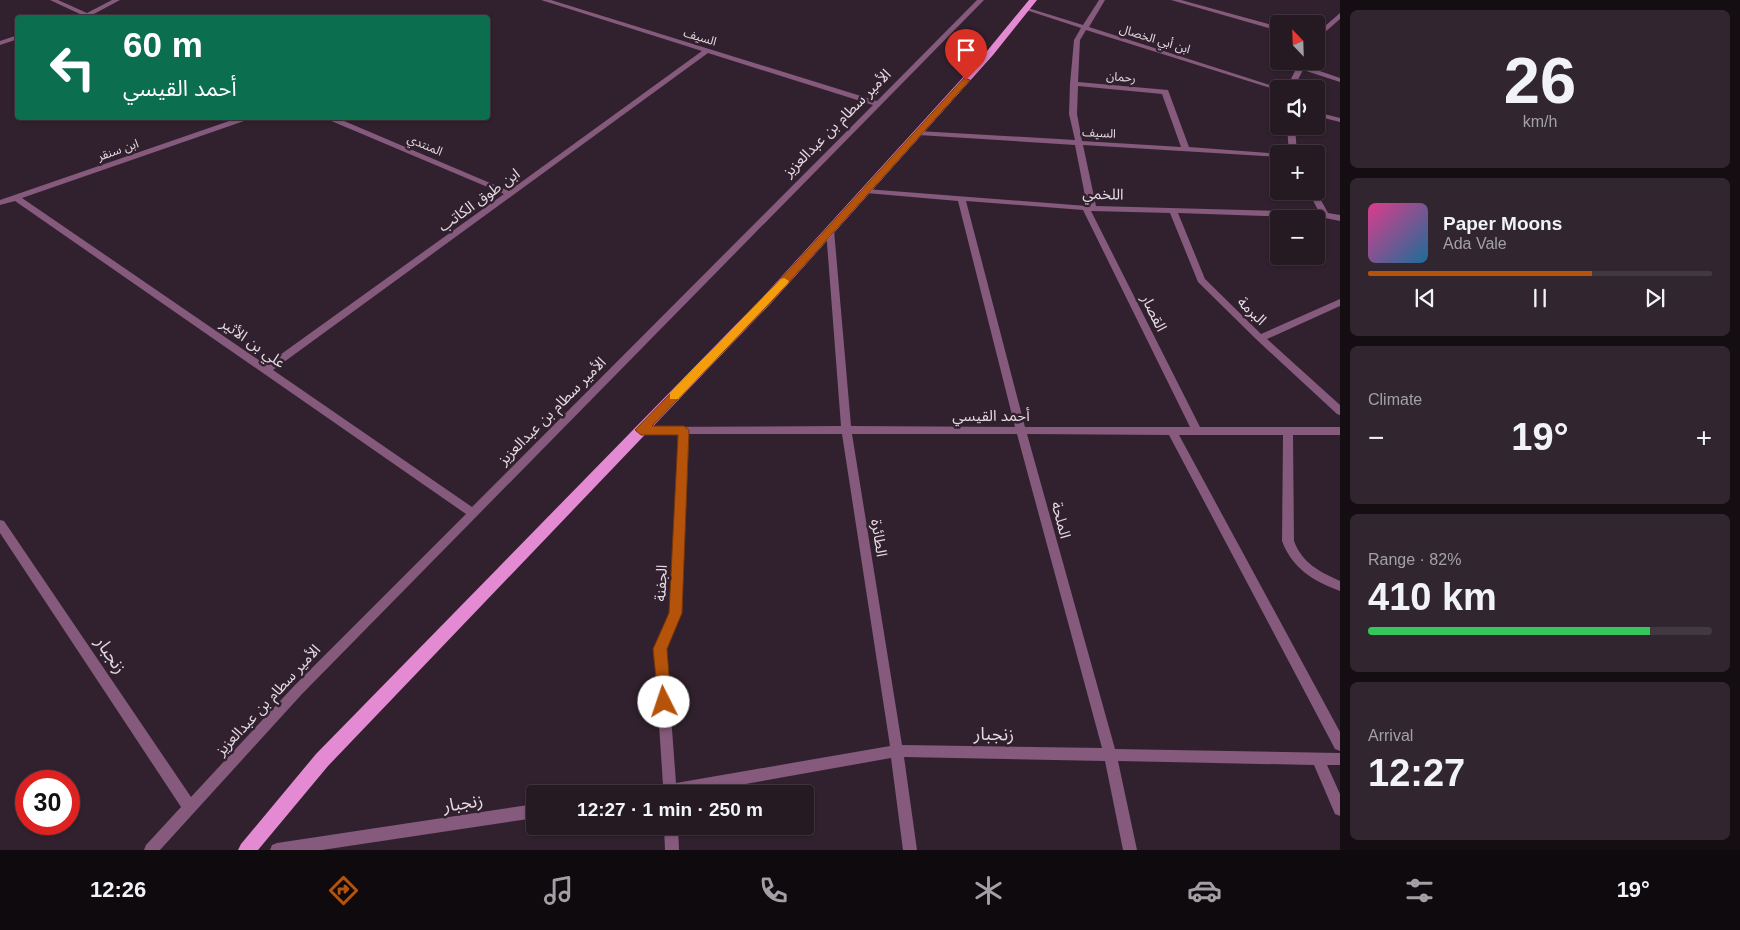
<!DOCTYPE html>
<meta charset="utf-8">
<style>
:root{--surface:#251922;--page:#31262f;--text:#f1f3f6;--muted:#a3a0a5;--line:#423840;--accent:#b45309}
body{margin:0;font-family:Helvetica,"Noto Sans Arabic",sans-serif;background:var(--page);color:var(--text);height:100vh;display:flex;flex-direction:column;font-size:19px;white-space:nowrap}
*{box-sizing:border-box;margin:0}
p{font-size:16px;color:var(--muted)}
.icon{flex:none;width:28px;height:28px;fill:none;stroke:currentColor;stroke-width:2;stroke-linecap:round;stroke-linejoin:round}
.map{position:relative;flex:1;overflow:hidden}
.panel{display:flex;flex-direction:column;gap:10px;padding:10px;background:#140e13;width:400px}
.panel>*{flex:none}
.banner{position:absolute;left:15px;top:15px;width:475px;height:105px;border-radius:5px;box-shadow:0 1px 4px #0004,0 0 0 1px var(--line);background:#0b6e4f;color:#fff;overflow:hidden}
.needle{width:32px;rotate:337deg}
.buttons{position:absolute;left:1270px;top:15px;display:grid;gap:10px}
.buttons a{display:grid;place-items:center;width:55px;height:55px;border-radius:5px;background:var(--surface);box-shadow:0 1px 4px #0004,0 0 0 1px var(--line);font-size:25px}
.speed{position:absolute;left:15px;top:770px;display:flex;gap:10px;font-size:25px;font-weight:700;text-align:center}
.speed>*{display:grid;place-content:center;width:65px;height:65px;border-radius:50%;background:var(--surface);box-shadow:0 1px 4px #0004,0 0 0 1px var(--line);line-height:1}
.speed .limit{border:8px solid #d22;background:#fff;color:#111}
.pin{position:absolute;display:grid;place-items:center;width:42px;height:42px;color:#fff;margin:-51px -21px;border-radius:50% 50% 50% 0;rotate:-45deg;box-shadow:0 0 5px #0007}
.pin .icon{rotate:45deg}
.me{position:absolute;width:55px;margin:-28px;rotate:356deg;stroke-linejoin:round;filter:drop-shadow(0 0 4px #0008)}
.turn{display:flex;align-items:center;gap:18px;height:105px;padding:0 25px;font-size:22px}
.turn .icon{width:65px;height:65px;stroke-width:2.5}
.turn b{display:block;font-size:35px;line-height:42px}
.big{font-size:38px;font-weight:600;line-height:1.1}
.panel .card{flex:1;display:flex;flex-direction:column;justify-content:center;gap:8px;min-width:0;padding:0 18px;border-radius:8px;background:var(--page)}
.panel .dial{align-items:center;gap:0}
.dial b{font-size:65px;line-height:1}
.song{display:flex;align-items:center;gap:15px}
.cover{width:60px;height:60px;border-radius:8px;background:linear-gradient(135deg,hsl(330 70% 55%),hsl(200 70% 35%))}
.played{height:5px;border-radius:2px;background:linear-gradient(90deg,var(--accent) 65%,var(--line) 65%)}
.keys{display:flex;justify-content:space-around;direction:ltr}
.heat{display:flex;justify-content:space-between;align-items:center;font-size:28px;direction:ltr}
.charge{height:8px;border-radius:4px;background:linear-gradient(90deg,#34c759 82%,var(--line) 0)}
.trip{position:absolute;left:526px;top:785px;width:288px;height:50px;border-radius:5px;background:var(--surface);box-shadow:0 1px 4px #0004,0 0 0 1px var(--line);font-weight:600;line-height:50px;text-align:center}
.dock{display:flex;height:80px;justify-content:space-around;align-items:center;background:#0f0a0e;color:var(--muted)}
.dock .icon{width:35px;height:35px}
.dock .current{color:var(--accent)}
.dock b{font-size:22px;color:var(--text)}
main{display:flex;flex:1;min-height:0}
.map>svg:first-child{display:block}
</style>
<main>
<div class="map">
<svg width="1340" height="850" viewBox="0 0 1340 850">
<rect width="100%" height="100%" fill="#31212e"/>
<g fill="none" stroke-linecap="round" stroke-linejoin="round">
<path fill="#855a7c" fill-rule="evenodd" d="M50,0h8l29,13 25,-13h8l-28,15 5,3 -14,-1 -1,-2z
M541,0h10l326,101 100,-101h7l-682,694 -142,156h-16l2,-5 35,-38 -181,-274v-13l4,1 187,276 103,-111 172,-172 -451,-313 -15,4v-5l238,-82h9v2l-225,78 244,167 238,-171 -175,-74v-2h8l172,73 193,-140zM708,53l165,52 -401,402 -199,-137z
M1099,0h6l-16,27 193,62 -5,1 -191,-60 -6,10 -2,42 90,8 21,57 93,7h-3v3l-196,-12 13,61 223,6 -11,-21h8l12,22 12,2v6l-15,-3 -147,-5 27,66 56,55 79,-35v7l-73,33 73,66v10l-3,-1 -80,-74 -59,-58 -28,-69 -79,-2 109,216h140v8h-47l1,106c8,22 26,31 46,40v10c-27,-10 -48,-23 -58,-50l1,-106h-104l161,297v19l-5,-2 -166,-314 -142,-1 88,315 225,4v12h-13l13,29v22l-5,-2 -21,-49 -196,-4 19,89h-14l-18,-89 -201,-4 13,93h-14l-12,-92 -202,36h-46l2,-5 18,-4 -9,-136 16,-36 9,-179h-38l-4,-1 -1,-3 1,-3 204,-1 -15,-196 4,-3 4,3 17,196 164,1 -57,-226 -92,-8 -4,-2 4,-2 221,17 -12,-61 -157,-10 -4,-2 4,-2 157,9 -6,-26 1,-30 4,-44 7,-12 -58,-19 5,-1 55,17zM1078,86l84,8 19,53 -99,-6 -5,-27zM966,201l117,9 107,217h-165zM689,434h153l48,312 -214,37 -10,-134 16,-36zM852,434h165l85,314 -200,-3z
M1171,0h10l98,27v4z
M1340,13v6l-24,21v-6z
M18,35v4l-18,6v-4z
M1302,61l4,2 -1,3 35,12v4l-37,-12 -10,19h-7l11,-22z
M1316,112l24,6v4l-24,-6z
M1287,126h8l2,28h-8z
M535,804v14l-213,32h-52l2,-5 5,-2z
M664,826h14l1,24h-14z"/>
<path fill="#e38ad2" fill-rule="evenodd" d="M1029,0h8l-44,55 -221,247 -444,464 -70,84h-20l3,-6 75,-90 448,-458 223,-245z"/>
</g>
<path fill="#b45309" stroke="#753606" d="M964,78l6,2 -198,221 -120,125h32l5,4 -7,183 -15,36 4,53 -3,5 -4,2 -5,-2 -6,-58 16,-36 9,-178h-37l-6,-5 130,-134z"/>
<path fill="#f59e0b" d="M784,278l5,3 -1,2 -110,116h-8v-6l111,-114z"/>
<g text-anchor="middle" stroke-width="5" stroke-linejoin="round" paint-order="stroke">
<g font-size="12" fill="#e5dae3" stroke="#31212e">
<text transform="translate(700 37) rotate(17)" y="4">السيف</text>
<text transform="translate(1155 39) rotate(17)" y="4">ابن أبي الخصال</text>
<text transform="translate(1121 77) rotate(5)" y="4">رحمان</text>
<text transform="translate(1099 133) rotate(3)" y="4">السيف</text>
<text transform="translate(425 145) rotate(23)" y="4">المنتدي</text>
<text transform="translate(118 150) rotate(-19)" y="4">ابن سنقر</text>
</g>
<g font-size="15" fill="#e5dae3" stroke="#31212e">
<text transform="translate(837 123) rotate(-45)" y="5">الأمير سطام بن عبدالعزيز</text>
<text transform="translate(1103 194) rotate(2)" y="5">اللخمي</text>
<text transform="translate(479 200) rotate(-36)" y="5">ابن طوق الكاتب</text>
<text transform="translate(1252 311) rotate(44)" y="5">البرمة</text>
<text transform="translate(1154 313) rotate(64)" y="5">القصار</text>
<text transform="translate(253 343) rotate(35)" y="5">علي بن الأثير</text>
<text transform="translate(552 411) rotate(-45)" y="5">الأمير سطام بن عبدالعزيز</text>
<text x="991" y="421">أحمد القيسي</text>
<text transform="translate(1061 520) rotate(75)" y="5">الملحة</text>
<text transform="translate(879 538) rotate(81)" y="5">الطائرة</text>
<text transform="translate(661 583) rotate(-87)" y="5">الجفنة</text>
<text transform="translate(268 700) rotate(-47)" y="5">الأمير سطام بن عبدالعزيز</text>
</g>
<g font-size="18" fill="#e5dae3" stroke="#31212e">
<text transform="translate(111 655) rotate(56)" y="6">زنجبار</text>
<text transform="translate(994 734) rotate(1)" y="6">زنجبار</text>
<text transform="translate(463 803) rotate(-9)" y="6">زنجبار</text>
</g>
</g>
</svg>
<div class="buttons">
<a><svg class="needle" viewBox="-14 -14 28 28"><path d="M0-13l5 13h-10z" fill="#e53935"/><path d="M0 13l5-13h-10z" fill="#a3a0a5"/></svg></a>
<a><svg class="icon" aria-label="sound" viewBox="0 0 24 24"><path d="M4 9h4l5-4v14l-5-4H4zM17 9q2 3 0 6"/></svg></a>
<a>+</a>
<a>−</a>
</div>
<div class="speed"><div class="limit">30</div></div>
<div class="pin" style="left:966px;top:80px;background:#d93025"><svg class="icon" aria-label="arrive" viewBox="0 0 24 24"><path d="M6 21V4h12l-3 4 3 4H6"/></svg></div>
<svg class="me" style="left:664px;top:702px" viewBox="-20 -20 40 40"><circle r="19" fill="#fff"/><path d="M0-13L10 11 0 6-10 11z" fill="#b45309"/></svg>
<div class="trip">12:27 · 1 min · 250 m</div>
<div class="banner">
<div class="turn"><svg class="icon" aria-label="left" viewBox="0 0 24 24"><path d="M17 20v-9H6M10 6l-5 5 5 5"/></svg><div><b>60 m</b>أحمد القيسي</div></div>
</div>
</div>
<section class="panel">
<div class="card dial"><b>26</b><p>km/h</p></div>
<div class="card">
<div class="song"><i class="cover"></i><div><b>Paper Moons</b><p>Ada Vale</p></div></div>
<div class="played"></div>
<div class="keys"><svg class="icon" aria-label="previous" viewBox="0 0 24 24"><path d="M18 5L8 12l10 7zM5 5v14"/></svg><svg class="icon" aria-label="pause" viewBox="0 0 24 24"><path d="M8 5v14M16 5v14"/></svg><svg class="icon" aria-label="next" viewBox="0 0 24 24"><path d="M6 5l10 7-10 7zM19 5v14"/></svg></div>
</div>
<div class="card"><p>Climate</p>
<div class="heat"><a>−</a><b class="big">19°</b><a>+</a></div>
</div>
<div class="card"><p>Range · 82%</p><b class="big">410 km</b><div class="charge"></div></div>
<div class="card"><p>Arrival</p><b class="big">12:27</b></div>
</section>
</main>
<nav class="dock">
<b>12:26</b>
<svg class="icon current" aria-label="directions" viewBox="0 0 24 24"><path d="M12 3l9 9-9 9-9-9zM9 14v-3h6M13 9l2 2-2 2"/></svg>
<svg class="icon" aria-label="music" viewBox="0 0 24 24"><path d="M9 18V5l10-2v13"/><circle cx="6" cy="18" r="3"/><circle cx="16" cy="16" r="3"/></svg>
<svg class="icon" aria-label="phone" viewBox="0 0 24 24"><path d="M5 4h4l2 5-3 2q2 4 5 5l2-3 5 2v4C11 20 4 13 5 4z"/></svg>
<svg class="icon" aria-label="climate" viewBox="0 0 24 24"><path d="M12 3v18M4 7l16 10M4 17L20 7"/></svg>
<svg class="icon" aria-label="car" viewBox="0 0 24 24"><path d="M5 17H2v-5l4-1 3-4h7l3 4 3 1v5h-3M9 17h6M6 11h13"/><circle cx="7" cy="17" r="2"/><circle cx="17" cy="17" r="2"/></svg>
<svg class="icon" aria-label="filters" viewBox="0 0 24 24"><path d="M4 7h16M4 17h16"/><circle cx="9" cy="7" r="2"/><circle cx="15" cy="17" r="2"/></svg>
<b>19°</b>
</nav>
